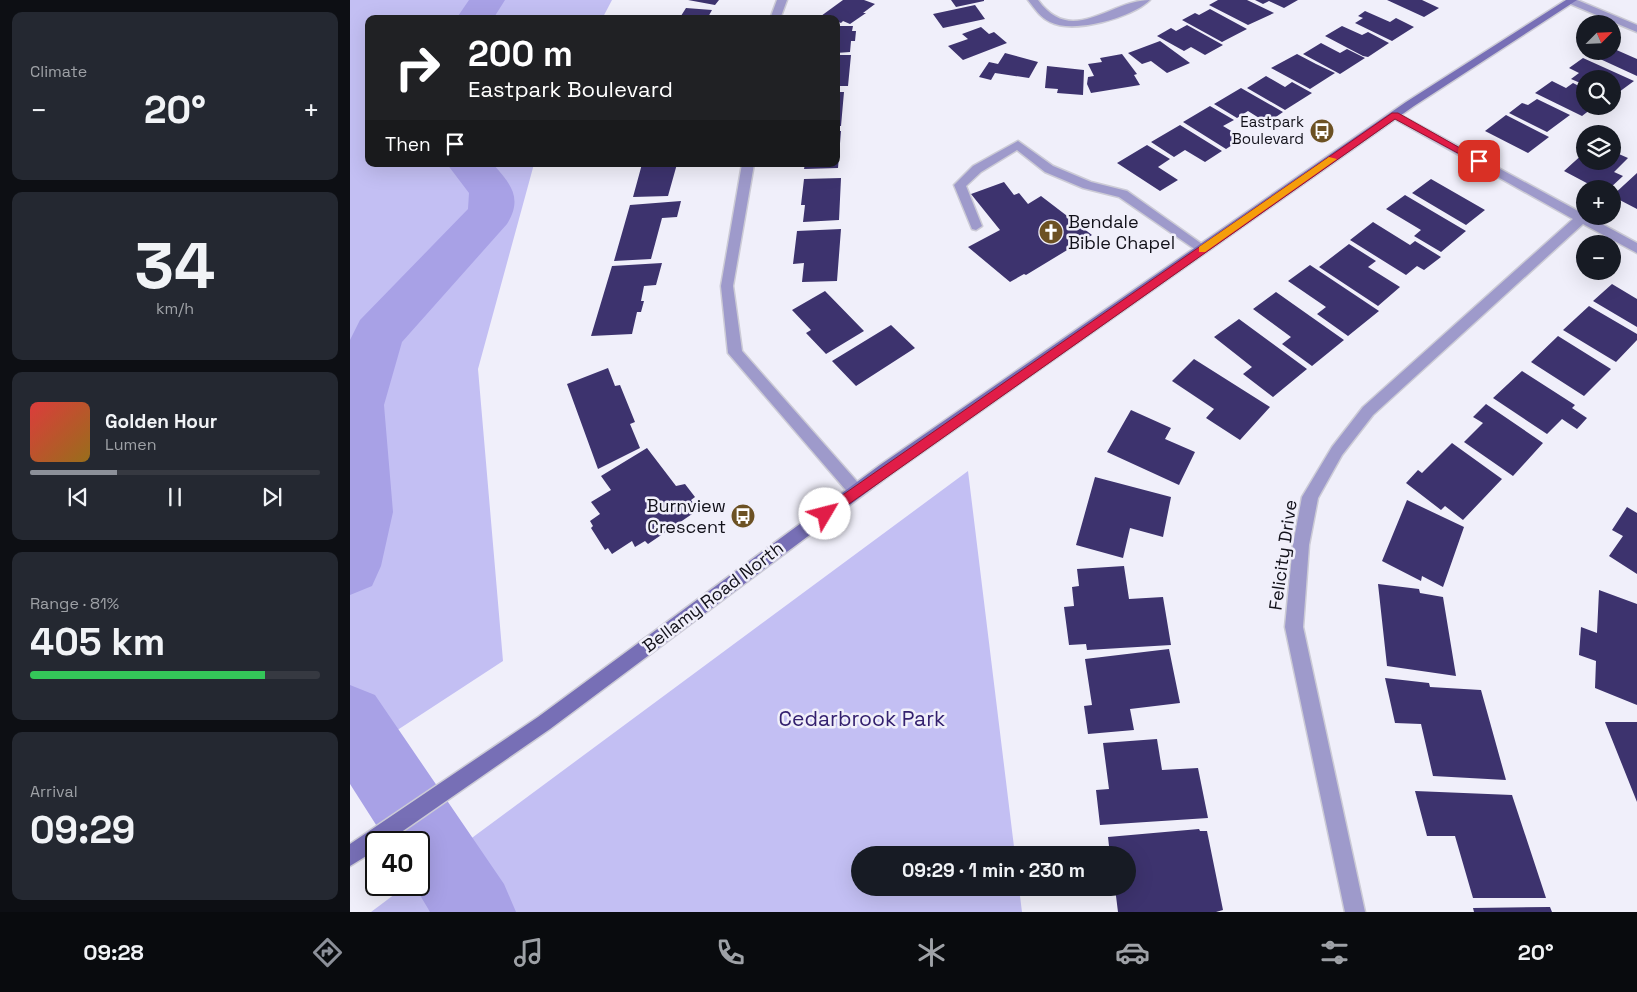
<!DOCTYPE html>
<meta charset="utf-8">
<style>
:root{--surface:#171b24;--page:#242831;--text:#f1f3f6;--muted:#9ea1a6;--line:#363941;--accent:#8c9099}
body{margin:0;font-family:"Space Grotesk",sans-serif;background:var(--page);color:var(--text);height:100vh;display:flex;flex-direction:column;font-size:19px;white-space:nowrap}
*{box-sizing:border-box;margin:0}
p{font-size:16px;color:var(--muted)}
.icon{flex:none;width:28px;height:28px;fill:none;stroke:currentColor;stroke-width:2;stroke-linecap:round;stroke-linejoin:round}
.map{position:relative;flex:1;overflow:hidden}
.panel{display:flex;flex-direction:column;gap:12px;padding:12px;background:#0d0f14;width:350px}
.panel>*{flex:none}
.guide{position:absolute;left:15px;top:15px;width:475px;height:152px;border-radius:10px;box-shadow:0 5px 20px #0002;background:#202124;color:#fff;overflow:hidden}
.needle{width:32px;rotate:66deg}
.tools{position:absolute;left:1226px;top:15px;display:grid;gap:10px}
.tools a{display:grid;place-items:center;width:45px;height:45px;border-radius:50%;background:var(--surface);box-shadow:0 5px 20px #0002;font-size:25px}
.speed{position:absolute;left:15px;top:831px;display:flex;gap:10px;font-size:25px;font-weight:700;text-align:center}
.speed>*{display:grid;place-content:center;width:65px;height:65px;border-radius:50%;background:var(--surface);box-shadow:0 5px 20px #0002;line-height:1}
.speed .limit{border:2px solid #111;border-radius:8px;background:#fff;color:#111}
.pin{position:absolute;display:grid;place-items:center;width:42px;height:42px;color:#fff;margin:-21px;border-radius:10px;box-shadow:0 2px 8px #0006}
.me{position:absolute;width:55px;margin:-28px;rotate:53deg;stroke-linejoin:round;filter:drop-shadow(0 0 4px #0008)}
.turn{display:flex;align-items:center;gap:18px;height:105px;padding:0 20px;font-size:22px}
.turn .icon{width:65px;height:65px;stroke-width:2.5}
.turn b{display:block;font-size:35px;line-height:42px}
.then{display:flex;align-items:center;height:48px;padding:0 20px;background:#0003;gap:10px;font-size:19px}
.big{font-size:38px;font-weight:700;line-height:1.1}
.panel .card{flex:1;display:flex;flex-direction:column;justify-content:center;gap:8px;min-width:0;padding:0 18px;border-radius:10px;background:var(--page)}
.panel .dial{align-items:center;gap:0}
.dial b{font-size:65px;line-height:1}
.song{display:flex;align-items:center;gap:15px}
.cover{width:60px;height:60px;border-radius:8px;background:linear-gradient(135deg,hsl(0 70% 55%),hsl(40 70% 35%))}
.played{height:5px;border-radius:2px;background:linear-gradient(90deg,var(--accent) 30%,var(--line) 30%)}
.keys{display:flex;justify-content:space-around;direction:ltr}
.heat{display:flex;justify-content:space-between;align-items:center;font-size:28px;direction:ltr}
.charge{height:8px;border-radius:4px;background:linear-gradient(90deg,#34c759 81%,var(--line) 0)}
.trip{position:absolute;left:501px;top:846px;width:285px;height:50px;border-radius:25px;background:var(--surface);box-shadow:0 5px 20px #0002;font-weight:700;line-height:50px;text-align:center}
.tabs{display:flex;height:80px;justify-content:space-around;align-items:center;background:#090b0e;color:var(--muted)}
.tabs .icon{width:35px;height:35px}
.tabs .current{color:var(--accent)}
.tabs b{font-size:22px;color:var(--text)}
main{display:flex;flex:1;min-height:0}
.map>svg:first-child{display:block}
</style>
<main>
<section class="panel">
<div class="card"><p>Climate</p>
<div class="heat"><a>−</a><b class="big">20°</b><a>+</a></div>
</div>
<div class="card dial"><b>34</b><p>km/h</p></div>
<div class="card">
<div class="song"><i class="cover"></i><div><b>Golden Hour</b><p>Lumen</p></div></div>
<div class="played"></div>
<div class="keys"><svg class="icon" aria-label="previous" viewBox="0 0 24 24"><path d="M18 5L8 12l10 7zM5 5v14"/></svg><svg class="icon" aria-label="pause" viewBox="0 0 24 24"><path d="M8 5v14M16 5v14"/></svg><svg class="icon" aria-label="next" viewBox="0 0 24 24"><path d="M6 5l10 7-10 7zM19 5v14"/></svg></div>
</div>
<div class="card"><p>Range · 81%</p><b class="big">405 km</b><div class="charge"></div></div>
<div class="card"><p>Arrival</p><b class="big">09:29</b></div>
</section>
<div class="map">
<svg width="1287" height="912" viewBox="0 0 1287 912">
<rect width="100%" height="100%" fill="#f0effa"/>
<path fill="#c3bff3" d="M0,0h262l-10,19h-233v145h165l-56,205 25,292 -153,100z
M618,471l47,384h-155v33h159l3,24h-651l36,-27h12v-8z"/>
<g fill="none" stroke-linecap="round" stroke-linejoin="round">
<path fill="#a8a1e6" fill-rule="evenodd" d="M119,0h36l-12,19h-37z
M97,164h46c18,20 30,34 14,60l-105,118 -18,63 9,107 -12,54 -9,20 -22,9v-255l10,-20 108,-111 1,-16z
M0,685l25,10 129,189 12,28h-86l-16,-27h5v-43h-32l-37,-58z"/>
</g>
<path fill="#3d336e" d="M338,0h31l-4,5z
M493,0h21l11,4 -12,9h3l-16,11 -7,-3 -2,2 -5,-2v-2l-15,-3z
M601,0h33v1l-28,6z
M868,0h29l27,13 -26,12 -39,-20z
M905,0h43l-14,8 -15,-7 -6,3z
M1037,0h35l17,8 -15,9z
M625,5l10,14 -42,9 -10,-14z
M336,8l26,2 -5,9h-28z
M860,9l37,20 -25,13 -40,-22 13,-7 4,2z
M1015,11l25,11 6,-4 18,9 -22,14 -37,-18 8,-5 -5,-2z
M837,25l36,20 -18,10 -14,-8 -7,4 -27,-15 14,-8 5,3z
M486,26h17l-1,5h4l-1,10h-4l-1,11 -14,1z
M992,26l20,9 6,-3 21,11 -21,14 -5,-1 -38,-20z
M631,27l8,7 5,-2 13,11 -44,17 -15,-14 20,-7 -6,-5z
M810,41l30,22 -23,10 -16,-12 -9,3 -14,-11z
M971,43l19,10 7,-4 18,9 -25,16 -37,-20z
M1262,48l25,11v17l-50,-23 3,-2h22z
M655,53l33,9 -9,16 -34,-5 -4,7 -12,-3 10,-15 9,2z
M772,54l15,20 -3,1 6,10 -49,8 -4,-9 1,-7 6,-1 -6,-12 14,-2 -2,-4z
M947,54l19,10 19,9 -25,16 -39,-21z
M486,55h15l-3,31h-12z
M1233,58l51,23 -15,11 -7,-3v-10l-23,-1 -4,1v6l-14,-6 8,-6 -10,-5z
M697,66l37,4 -1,25 -26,-2 1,-4 -13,-1z
M916,76l19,11 7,-5 20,11 -27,17 -38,-22z
M1202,81l14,7 7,-5 12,6v17h10l-13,10 -47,-23z
M891,88l42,24 -16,11 -19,-12 -11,7 -23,-14z
M486,92h8l-3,34h-5z
M1187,99l33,16 -23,17 -38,-19 13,-10 6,2z
M860,106l24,14 -11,6 20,12 -17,11 -43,-27z
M1156,115l43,22 -21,16 -43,-22z
M830,125l42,26 -17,11 -20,-12 -11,7 -23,-15z
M486,131h5l-3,37 -34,1 1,-5h31z
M797,145l23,14 -12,8 20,13 -18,11 -43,-28z
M1262,151l16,7 -14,14 9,4 -14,13h-11l-34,-18 21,-19v9h27z
M292,164h35l-9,32 -35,1z
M1287,173v36l-25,-13z
M491,178l-2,42 -36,2 2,-17h-4l3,-26z
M1081,179l54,31 -19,15 -54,-32z
M654,182l10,13 5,-2 9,11 13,-8 51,39 -66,40 -2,-1 -14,8 -42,-35 32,-17 -29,-36z
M1055,195l27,16 34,20 -25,21 -27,-16 7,-6 -35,-21z
M331,201l-4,16 -15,1 -11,41 -37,2 16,-56z
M1023,222l37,23 5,-4 26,16 -17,13 -7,-4 -11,9 -56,-35z
M491,229l-4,52 -35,1 2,-19 -11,1 4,-33z
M999,244l27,17 -8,6 32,20 -22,19 -59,-39z
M312,263l-6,22 -12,1 -3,15h3l-3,11h-4l-5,22 -41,2 21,-70z
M960,265l69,46 -31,25 -31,-22 9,-7 -38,-26z
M1262,284l25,15v28l-44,-26z
M475,291l39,40 -38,23 -20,-21 5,-3 -19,-20z
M926,292l68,48 -32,26 -30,-22 9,-7 -38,-28z
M1239,306l48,28v6l-21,22 -53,-32z
M889,319l68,50 -34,28 -30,-23 9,-7 -38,-30z
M541,325l24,23 -59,38 -24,-25z
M1208,336l53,33 -27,27 -53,-34z
M844,359l76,48 -30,33 -34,-22 8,-9 -42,-28z
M258,368l7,18 5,-1 15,37 -5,2 10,24 -42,21 -31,-85z
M1172,371l53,34 -3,3 15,10 -10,11 -15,-10 -15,15 -54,-36z
M1136,404l57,39 -30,33 -49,-34 19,-19 -10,-6z
M781,410l40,18 -6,11 30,13 -16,33 -72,-33z
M1102,443l50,36 -39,41 -18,-14 -4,4 -35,-27 12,-13 4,3z
M297,448l29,38 9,-2 10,13 -4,3 7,10 -50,34 -3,-3 -10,6 -3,-6 -20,13 -4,-6 -3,2 -14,-22 2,-2 -3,-5 10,-7 -9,-12 20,-12 -10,-14z
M745,477l76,20 -8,40 -33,-9 -7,30 -47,-13z
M1057,500l57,27 -21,60 -21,-11 -1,5 -39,-20z
M1277,507l10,6v61l-28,-18 14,-20 -11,-6z
M774,566l5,33 34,-2 8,48 -84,5 -1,-6 -17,1 -5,-38 10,-1 -2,-19 7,-1 -2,-17z
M1028,584l41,5 1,4 23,4 13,79 -69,-10z
M1249,590l38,14v101l-42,-17 1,-27 -17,-6 2,-28 16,6z
M819,649l11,54 -50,6 4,21 -46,4 -4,-28 8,-1 -7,-46z
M1035,678l44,5 1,4 51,3 25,90 -73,-4 -12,-52 -26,-1z
M1255,722h32v80z
M807,739l5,31 36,-2 10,50 -108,7 -4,-35 13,-1 -6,-46z
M1065,791l97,4 34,103h-73l-18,-62h-28z
M849,829l1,2h7l16,79 -7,2h-98l-3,-24h13v-33h-18l-2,-18z
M1200,907l2,5h-78l-1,-4z"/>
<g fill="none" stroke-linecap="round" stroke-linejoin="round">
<defs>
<path id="lane" d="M668,141l35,25 38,16 36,9 82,58 -6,4 -4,-1 -80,-55 -36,-9 -38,-16 -28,-22 -36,22 -15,14 16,40 -6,4 -4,-1 -18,-44 19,-19z"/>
<path id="street" d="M427,0h10l-7,19h-10z
M678,0h10c34,47 72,0 112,0 -18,18 -77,34 -100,22 -10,-5 -15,-13 -22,-22z
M1217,0h10l60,25v7l-69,-29z
M1045,112l242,131v10l-54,-29 -210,191 -31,40 -24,43 -9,47 -6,82 62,285h-20l-60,-285 8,-82 9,-48 30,-50 31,-40 210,-188 -182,-102v-4z
M392,164h12l-21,122 9,65 119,135 3,5 -3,5 -5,2 -5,-2 -123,-143 -7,-67z"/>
<path id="secondary" d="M1216,0h11l-163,106 -524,369 -340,254 -163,113h-11v8l-26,16v-22l188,-127 342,-252 526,-363z"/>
</defs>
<use href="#lane" stroke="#cccbd6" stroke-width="3"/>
<use href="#street" stroke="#cccbd6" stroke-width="3"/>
<use href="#secondary" stroke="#cccbd6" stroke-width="3"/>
<use href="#lane" fill="#9e9acb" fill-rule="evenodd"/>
<use href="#street" fill="#9e9acb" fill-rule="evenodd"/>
<use href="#secondary" fill="#776fb6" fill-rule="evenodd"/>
</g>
<path fill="#e11d48" stroke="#92132f" d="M1042,113h6l85,48 -7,2 -81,-44 -566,399h-8v-8z"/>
<path fill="#f59e0b" d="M979,157l8,2 -132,93h-6v-5z"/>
<defs>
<symbol id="bus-disc" viewBox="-11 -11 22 22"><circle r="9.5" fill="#6c5123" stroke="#f0effa"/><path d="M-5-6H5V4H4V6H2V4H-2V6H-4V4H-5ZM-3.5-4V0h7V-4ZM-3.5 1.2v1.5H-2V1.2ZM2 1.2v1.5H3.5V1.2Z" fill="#fff"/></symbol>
<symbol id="church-disc" viewBox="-11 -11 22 22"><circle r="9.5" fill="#6c5123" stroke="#f0effa"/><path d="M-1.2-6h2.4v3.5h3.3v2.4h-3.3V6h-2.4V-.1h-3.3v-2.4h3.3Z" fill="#fff"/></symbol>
</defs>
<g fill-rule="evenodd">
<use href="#bus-disc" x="958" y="117" width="28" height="28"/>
<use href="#church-disc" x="687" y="218" width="28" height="28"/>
<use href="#bus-disc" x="379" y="502" width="28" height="28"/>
</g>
<g text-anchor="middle" stroke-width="5" stroke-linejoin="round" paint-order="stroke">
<g font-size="15" fill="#12111a" stroke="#f0effa" text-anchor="end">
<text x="954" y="127">Eastpark<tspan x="954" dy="17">Boulevard</tspan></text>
</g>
<g font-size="18" fill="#12111a" stroke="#f0effa" text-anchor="start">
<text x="718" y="228">Bendale<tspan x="718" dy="21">Bible Chapel</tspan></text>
<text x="376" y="512" text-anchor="end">Burnview<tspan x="376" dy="21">Crescent</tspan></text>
</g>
<g font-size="18" fill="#12111a" stroke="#f0effa">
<text transform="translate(933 555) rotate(-82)" y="6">Felicity Drive</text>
<text transform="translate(363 597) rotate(-37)" y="6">Bellamy Road North</text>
</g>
<g font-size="21" fill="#34216f" stroke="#f0effa">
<text x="512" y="726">Cedarbrook Park</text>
</g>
</g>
</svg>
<div class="tools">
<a><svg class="needle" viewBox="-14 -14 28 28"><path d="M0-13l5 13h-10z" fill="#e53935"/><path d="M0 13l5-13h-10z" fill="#9ea1a6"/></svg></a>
<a><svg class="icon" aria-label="search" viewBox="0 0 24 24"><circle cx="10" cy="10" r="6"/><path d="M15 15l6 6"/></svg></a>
<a><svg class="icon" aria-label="layers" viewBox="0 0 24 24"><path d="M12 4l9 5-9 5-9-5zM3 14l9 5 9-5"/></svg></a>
<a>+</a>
<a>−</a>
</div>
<div class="speed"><div class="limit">40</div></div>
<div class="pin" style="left:1129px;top:161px;background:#d93025"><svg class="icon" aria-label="arrive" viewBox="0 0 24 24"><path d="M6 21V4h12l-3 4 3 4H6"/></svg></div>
<svg class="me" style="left:475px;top:514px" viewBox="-20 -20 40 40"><circle r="19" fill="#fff"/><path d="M0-13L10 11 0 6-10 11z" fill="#e11d48"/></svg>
<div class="trip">09:29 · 1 min · 230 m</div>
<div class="guide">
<div class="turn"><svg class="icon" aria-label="right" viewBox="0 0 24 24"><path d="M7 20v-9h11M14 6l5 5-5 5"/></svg><div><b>200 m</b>Eastpark Boulevard</div></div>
<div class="then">Then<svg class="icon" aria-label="arrive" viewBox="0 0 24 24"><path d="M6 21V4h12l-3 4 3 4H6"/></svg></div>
</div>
</div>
</main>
<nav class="tabs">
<b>09:28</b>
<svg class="icon current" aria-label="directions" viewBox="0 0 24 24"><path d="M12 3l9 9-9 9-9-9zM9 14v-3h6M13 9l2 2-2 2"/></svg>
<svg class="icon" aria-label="music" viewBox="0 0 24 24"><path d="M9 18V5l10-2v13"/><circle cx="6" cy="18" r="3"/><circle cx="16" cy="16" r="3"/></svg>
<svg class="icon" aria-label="phone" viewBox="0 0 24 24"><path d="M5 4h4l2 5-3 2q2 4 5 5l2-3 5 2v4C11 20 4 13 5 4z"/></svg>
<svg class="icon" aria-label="climate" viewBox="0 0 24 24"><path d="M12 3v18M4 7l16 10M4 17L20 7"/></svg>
<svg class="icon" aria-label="car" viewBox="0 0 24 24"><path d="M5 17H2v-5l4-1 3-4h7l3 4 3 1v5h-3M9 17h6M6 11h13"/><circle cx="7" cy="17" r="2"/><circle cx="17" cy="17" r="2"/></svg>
<svg class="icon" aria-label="filters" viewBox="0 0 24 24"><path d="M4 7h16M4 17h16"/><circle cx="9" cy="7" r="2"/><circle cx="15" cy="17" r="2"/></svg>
<b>20°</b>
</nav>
